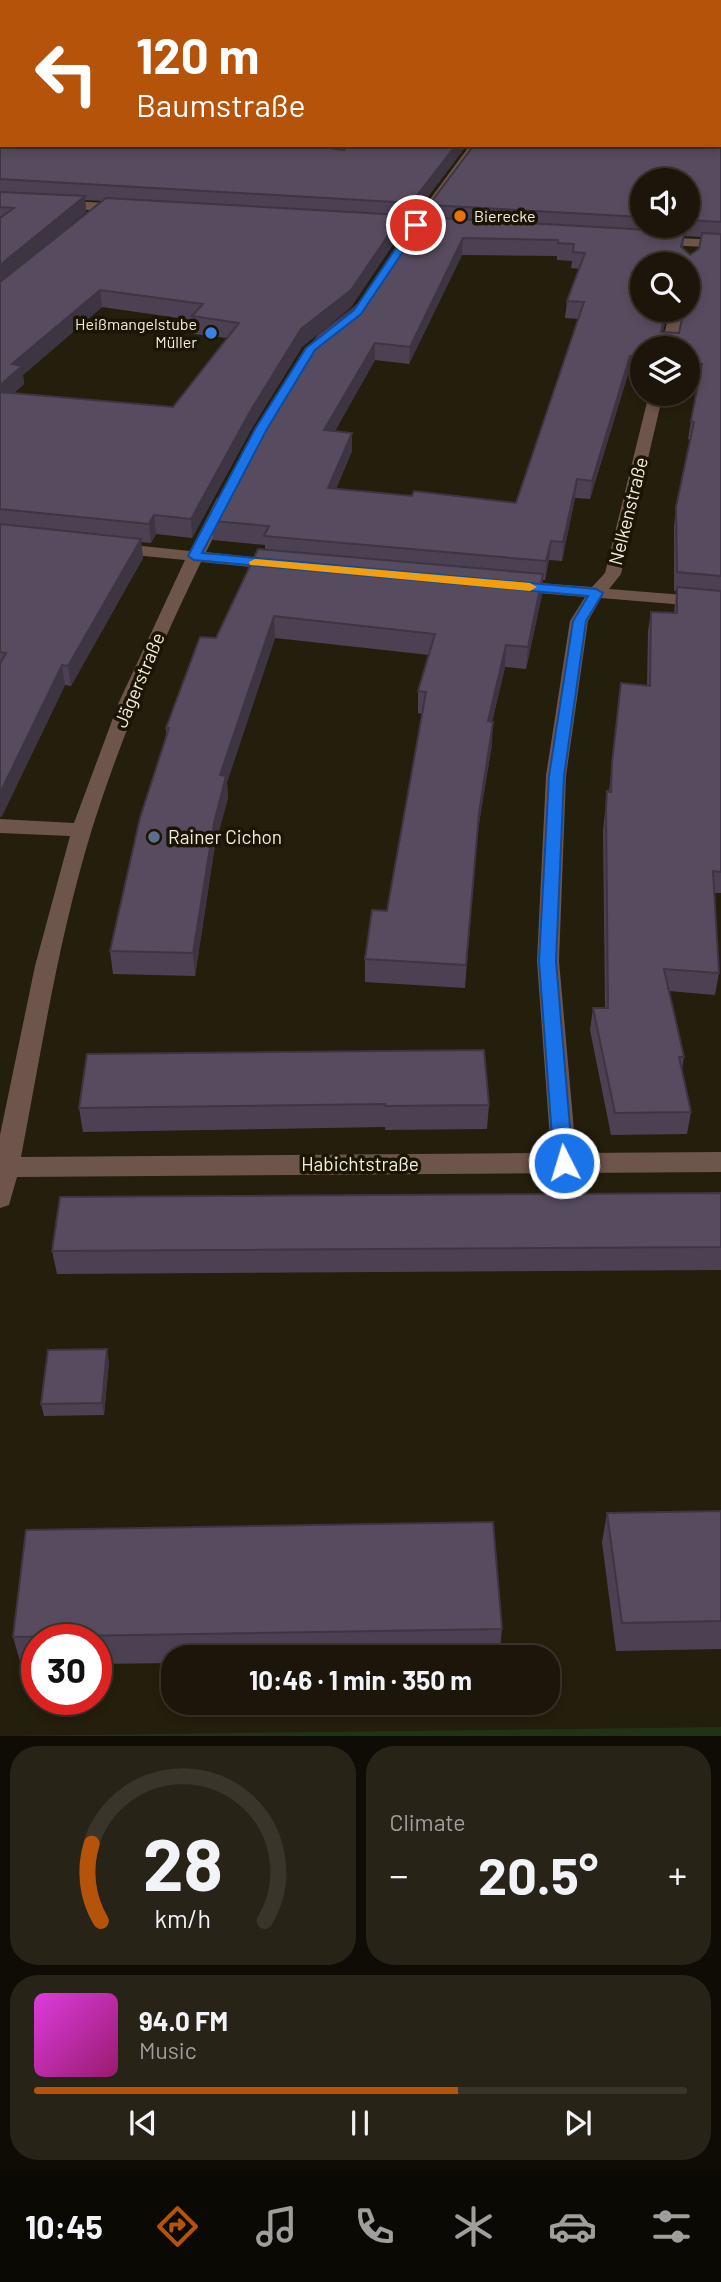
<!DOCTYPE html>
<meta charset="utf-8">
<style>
:root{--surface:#1b1609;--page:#282317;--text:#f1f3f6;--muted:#a09f9c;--line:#39352a;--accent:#b45309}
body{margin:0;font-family:Barlow,sans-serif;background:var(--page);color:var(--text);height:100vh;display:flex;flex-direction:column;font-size:26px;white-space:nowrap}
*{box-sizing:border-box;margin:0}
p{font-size:23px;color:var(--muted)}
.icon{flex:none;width:38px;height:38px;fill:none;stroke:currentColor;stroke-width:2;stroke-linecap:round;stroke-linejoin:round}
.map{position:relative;height:1736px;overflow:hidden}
.details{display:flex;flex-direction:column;gap:10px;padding:10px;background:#0f0c05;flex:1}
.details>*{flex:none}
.banner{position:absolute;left:0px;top:0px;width:721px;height:147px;box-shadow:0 4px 10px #0003,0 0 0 2px var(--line);background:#b45309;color:#fff;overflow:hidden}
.fabs{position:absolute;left:630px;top:168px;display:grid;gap:14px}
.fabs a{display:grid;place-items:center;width:70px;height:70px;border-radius:50%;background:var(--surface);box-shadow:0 4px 10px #0003,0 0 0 2px var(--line);font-size:35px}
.speed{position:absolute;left:21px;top:1624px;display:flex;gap:14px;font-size:35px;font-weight:700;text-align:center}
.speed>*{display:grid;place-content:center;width:91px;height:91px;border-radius:50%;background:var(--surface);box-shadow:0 4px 10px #0003,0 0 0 2px var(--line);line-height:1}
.speed .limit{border:10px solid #d22;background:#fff;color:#111}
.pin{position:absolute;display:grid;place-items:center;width:60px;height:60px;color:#fff;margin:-30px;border:4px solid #fff;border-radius:50%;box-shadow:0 2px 7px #0007}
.me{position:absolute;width:77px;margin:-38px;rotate:355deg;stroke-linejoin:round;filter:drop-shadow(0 0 5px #0008)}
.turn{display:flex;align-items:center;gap:24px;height:147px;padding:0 21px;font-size:32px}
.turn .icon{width:91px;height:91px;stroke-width:2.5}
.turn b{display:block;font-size:49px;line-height:60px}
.big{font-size:52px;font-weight:700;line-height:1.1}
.details .card{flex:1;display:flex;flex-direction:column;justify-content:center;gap:10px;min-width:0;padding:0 24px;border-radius:28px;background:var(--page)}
.details .dial{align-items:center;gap:0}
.dial svg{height:182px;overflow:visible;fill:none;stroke:var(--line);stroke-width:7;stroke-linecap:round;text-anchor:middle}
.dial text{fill:var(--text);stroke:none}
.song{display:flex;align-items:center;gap:21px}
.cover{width:84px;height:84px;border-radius:10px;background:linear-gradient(135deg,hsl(300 70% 55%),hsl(320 70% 35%))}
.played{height:7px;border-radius:4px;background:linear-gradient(90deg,var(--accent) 65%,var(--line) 65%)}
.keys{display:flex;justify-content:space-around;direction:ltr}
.heat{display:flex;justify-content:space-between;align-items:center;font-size:38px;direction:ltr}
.details .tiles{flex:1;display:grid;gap:10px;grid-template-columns:1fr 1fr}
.card:last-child{grid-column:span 2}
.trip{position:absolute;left:161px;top:1645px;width:399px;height:70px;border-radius:28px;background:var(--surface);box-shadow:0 4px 10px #0003,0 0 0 2px var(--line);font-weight:700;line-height:70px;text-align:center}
.tabs{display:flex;height:112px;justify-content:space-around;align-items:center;background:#0b0904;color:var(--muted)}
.tabs .icon{width:49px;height:49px}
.tabs .on{color:var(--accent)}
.tabs b{font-size:32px;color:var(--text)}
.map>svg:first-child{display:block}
</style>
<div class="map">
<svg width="721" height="1736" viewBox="0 0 721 1736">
<rect width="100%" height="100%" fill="#241e0c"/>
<path fill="#213315" d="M721,1727v9h-721z"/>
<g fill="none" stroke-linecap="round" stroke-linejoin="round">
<path fill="#6e554b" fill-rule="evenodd" d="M175,0h9l-10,2z
M470,145h11l-70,97h-8v-6z
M0,197l124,7 6,4 -6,4 -124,-7z
M655,237l66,3v8l-70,-4v-6z
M670,310h14l-9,38h-14z
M649,394h14l-42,180 -12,15 112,9v10l-120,-10 -13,23 -22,155 -7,185 17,192 145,-1v20l-704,5 -8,28 -9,3v-73l35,-169 35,-130 -70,-3v-14l74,4 45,-121 66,-142 -72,-7 -8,-5 8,-5 77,8 27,-53 8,-5 8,5 -27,54 74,8 8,5 -8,5 -79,-8c-42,86 -80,175 -109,267 -33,107 -50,218 -71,328l530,-4 -14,-192 9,-185 24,-155 15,-24 -71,-6 -9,-5 9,-5 78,6 13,-14z"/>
<path stroke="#a9a597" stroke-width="2.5" stroke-dasharray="2 3.5" stroke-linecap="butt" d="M669,0l4,2"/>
</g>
<path fill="#4b4152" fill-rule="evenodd" d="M0,3h2v142l342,5 4,-5h119l-56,74h-9v12l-51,76 -49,40 -50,81 -60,110 -36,-4 -5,9 -10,-1 2,16 -72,128 -6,-1 -63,131 -2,1zM85,200l18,1 -58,45 41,-34zM102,307l90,13 1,14 34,4 -54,69 -159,-14 10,-9 -1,-9z
M719,48l2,1v844h-7l5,80 -4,22 -46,-4 15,66 -2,12 9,43 -4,22 -76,1 -21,-105 3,-22h12l-2,-177 4,-40h2l12,-108 26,3 1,-55 3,-19 23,1 2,-22h-2v-65l2,-19 15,-67 -3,-1 3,-18 7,-39 -10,-1v-33h-46v28l-14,-2 -38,125 -15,-1 -13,63 -13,-1 -4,20h-2l-1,15 -16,74 -21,-2 -13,55v22l-15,92 -12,152 -100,-6v-23l22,-48 35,-197 -4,-1v-22l11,-36 -154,-17 -48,144 1,16 -13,47 -20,131 -82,-2 -3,-23 56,-216v-7l99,-179v-4l-52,-5 -1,-19 153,-222 64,-82v-12zM642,180h46v46h-46zM684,236l17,1 -2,12 -9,6 -7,-7zM462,255l95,1v4l15,1 -1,7 8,1 -12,32 -2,17 13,1 -62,184 -104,-7 -76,-7 16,-38v-18l-17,-2 40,-71 34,4zM688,264v46l-9,23 -16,-1 5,-22h-26z
M87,1054l402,51 -2,24 -102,1v-3l-302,5 -4,-24z
M721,1193v77l-664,4 -5,-23z
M109,1362l-5,53 -60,1 -3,-12z
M721,1511v138l-105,2 -14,-109 5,-29z
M502,1629l-3,28h-326v6l-77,1v-24h-59v25h-16l-8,-28z"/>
<path fill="#3d3542" d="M456,145h11l-56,74v-16z
M85,196l1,16 -86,72v-19z
M402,215v16l-51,76 -49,40 -50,81 -60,110 -1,-19 60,-109 50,-81z
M463,238l-1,17 -53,109 1,-17z
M100,290l2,17 -79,68 1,9 -24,21v-20l12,-21z
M666,310h2l-9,38 2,-16z
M375,343v17l-50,88 -1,-18z
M630,356l-2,18 -38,125 2,-18z
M352,433v18l-24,56v-19z
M577,479l-2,19 -13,63 1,-19z
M154,515l2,19 -5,9 -2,-19z
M141,539l2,19 -72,128 -3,-20z
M551,541l-2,19 -4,20 1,-19z
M543,574l-1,21 -16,74 2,-22z
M274,616l1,22 -48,144 1,16 -13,47 -20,131 -2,-23 21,-130 6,-48z
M506,645l-1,22 -18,77 1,-23z
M62,665l3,20 -63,131 -2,1v-24z
M493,722l-1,22 -15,92 -12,152 14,-175z
M107,1349l2,13 -5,53 -2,-12z"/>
<path fill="#574c5f" stroke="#3d3542" stroke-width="2" fill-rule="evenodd" d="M195,0h415l4,2h-419z
M0,3h2v78h-2z
M719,48l2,1v31h-2z
M719,90h2v132l-33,-2v-40h-46v37l-213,-12 45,-60h245z
M0,91h2v18h-2z
M2,111v34h301l41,5 4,-5h108l-45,58 -411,-24v-61z
M0,192l85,4 -85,69v-47l14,-10 -14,-1z
M106,198l296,17 -51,75 -50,39 -50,81 -60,109 -37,-4 -5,9 -149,-15v-117l173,15 66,-84 -47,-7 11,-12 -103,-14 -88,74 10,2 -22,19v-103z
M421,217l264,15 -4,15 9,8 9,-6 3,-16 19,1v342l-44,-4 -1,-65 18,-85 -3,-1 11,-57 -14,-1v-15h-46v10l-12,-2 -38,125 -15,-2 -14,63 -12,-1 -5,20 -282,-25 5,-10 -57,-5 58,-109 48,-77 47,-36zM463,238l95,2v3l16,1 -1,8 12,1 -18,48 17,1 -68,201 -102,-12 -2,5 -84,-8 24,-55 -28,-3 51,-87 35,4zM642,264h46v46h-4l-5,23 -18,-1 5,-22h-24z
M0,524l141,15 -73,127 -6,-1 -62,128v-129l6,-11 -6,-1z
M258,549l285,25 -15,73 -22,-2 -18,76 5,1 -14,91 -13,152 -101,-6 7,-49 15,1 39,-219 -8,-1 17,-57 -161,-18 -54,159 6,1 -12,47 -21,130 -83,-2 30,-133 29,-90h-3l34,-91 16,1z
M677,587l44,4v281l-8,-1 6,102 -55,-4 20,88h-5l12,55 -76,1 -22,-105h15l-2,-198 1,-19 4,1 1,-29 9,-80 29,3 1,-74 26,1z
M484,1050l5,55 -104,1v-2l-306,4 8,-54z
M721,1193v54l-669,4 8,-54z
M107,1349l-5,54 -61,1 7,-54z
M721,1511v110l-99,2 -15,-110z
M493,1522l9,107 -489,8 13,-107z"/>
<path fill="#1a73e8" stroke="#114b97" stroke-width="2" d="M413,223l8,2 -60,89 -46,36 -48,79 -65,124 394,36 7,4 -17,28 -22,155 -8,185 17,202 -2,5 -7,2 -7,-2 -3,-5 -15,-202 10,-185 24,-155 15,-25 -394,-36 -6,-4 67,-127 51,-81 48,-38z"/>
<path fill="#f59e0b" d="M255,559l275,24 7,4 -7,4 -280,-26 -1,-3z"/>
<circle fill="#e8710a" stroke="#1b1504" stroke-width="2.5" cx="460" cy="216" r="7"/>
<circle fill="#3f7fe0" stroke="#1b1504" stroke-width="2.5" cx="211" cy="333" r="7"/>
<circle fill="#5c6f8a" stroke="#1b1504" stroke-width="2.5" cx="154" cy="837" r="7"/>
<g text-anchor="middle" stroke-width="7" stroke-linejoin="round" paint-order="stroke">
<g font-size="16" fill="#f0ece1" stroke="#1b1504" text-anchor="start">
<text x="474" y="222">Bierecke</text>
<text x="197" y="330" text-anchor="end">Heißmangelstube<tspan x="197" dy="18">Müller</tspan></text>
</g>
<g font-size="19" fill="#f0ece1" stroke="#1b1504">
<text transform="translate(628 511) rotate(-76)" y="7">Nelkenstraße</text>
<text transform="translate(139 680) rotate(-67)" y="7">Jägerstraße</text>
<text x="360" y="1171">Habichtstraße</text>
</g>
<g font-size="19" fill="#f0ece1" stroke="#1b1504" text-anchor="start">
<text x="168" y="844">Rainer Cichon</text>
</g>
</g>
</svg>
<div class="fabs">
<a><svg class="icon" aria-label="sound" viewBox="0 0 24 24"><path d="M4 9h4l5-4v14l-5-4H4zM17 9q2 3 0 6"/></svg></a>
<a><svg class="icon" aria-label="search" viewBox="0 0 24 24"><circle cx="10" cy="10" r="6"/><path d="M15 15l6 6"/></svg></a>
<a><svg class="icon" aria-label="layers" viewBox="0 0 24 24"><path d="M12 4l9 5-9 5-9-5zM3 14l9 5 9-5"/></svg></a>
</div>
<div class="speed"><div class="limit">30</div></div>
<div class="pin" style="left:416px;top:225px;background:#d93025"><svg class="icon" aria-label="arrive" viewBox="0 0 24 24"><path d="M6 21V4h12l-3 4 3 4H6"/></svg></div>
<svg class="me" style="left:564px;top:1163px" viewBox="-20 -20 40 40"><circle r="17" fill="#1a73e8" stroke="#fff" stroke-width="3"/><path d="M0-11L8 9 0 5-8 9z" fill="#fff"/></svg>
<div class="trip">10:46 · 1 min · 350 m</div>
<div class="banner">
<div class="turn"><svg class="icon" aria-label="left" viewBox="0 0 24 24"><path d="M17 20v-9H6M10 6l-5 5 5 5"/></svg><div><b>120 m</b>Baumstraße</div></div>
</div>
</div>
<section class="details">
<div class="tiles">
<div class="card dial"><svg viewBox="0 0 100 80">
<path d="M14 69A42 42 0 1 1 86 69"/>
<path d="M14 69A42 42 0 0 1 10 35" stroke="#b45309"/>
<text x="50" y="56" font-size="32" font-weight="700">28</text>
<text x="50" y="72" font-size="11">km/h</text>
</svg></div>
<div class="card"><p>Climate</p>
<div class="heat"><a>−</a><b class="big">20.5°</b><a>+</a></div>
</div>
<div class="card">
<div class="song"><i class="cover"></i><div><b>94.0 FM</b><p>Music</p></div></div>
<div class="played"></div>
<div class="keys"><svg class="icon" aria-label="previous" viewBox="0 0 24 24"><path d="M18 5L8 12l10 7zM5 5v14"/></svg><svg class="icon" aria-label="pause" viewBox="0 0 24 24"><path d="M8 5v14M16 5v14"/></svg><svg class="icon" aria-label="next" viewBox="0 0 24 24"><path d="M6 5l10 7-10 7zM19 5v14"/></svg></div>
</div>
</div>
</section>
<nav class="tabs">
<b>10:45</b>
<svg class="icon on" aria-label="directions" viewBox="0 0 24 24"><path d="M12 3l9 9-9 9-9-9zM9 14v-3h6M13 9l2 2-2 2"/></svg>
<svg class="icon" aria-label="music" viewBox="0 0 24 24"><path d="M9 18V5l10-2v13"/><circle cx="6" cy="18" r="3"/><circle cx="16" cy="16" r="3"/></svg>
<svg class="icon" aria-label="phone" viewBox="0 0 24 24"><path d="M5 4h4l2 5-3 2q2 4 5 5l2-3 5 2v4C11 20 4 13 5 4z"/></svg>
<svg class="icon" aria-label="climate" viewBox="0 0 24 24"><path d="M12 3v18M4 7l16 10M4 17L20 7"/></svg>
<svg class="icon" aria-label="car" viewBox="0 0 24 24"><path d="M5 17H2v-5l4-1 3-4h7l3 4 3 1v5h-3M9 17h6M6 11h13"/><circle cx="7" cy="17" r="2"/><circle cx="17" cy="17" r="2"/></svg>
<svg class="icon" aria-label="filters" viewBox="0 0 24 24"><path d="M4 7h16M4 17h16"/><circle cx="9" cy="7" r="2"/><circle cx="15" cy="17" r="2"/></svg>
</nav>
